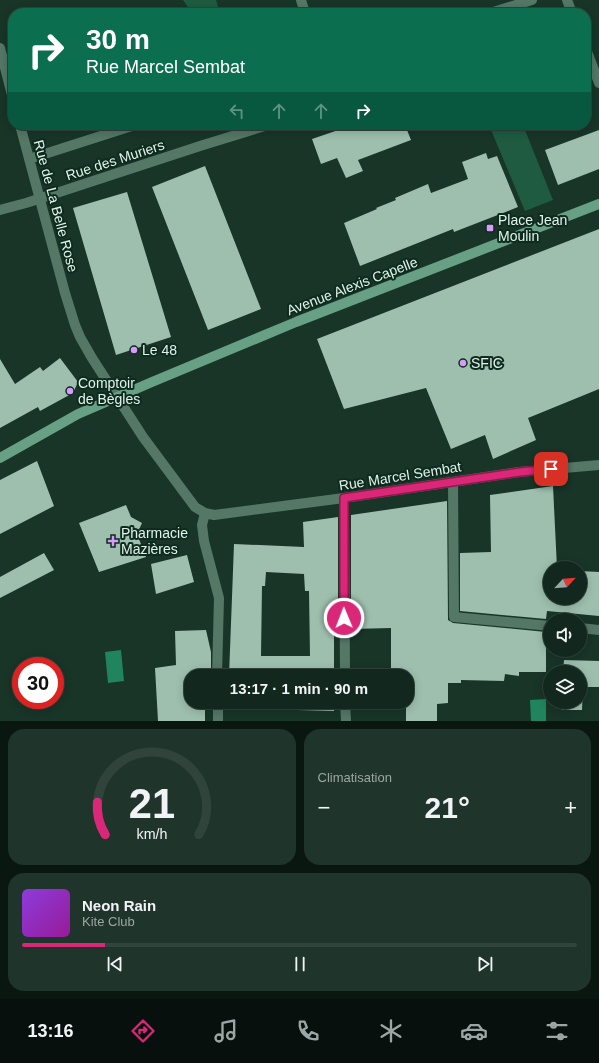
<!DOCTYPE html>
<html lang="fr">
<meta charset="utf-8">
<style>
:root{--surface:#12281e;--page:#1f342b;--text:#f1f3f6;--muted:#9ca6a4;--line:#31443c;--accent:#db2777}
body{margin:0;font-family:Arial,sans-serif;background:var(--page);color:var(--text);height:100vh;display:flex;flex-direction:column;font-size:15px;white-space:nowrap}
*{box-sizing:border-box;margin:0}
p{font-size:13px;color:var(--muted)}
.icon{flex:none;width:22px;height:22px;fill:none;stroke:currentColor;stroke-width:2;stroke-linecap:round;stroke-linejoin:round}
.map{position:relative;height:721px;overflow:hidden}
.sheet{display:flex;flex-direction:column;gap:8px;padding:8px;background:#0a1610;flex:1}
.sheet>*{flex:none}
.guide{position:absolute;left:8px;top:8px;width:583px;height:122px;border-radius:16px;box-shadow:0 2px 10px #0003,0 0 0 1px var(--line);background:#0b6e4f;color:#fff;overflow:hidden}
.needle{width:26px;rotate:64deg}
.buttons{position:absolute;left:543px;top:561px;display:grid;gap:8px}
.buttons a{display:grid;place-items:center;width:44px;height:44px;border-radius:50%;background:var(--surface);box-shadow:0 2px 10px #0003,0 0 0 1px var(--line);font-size:20px}
.speed{position:absolute;left:12px;top:657px;display:flex;gap:8px;font-size:20px;font-weight:700;text-align:center}
.speed>*{display:grid;place-content:center;width:52px;height:52px;border-radius:50%;background:var(--surface);box-shadow:0 2px 10px #0003,0 0 0 1px var(--line);line-height:1}
.speed .limit{border:6px solid #d22;background:#fff;color:#111}
.pin{position:absolute;display:grid;place-items:center;width:34px;height:34px;color:#fff;margin:-17px;border-radius:8px;box-shadow:0 2px 6px #0006}
.me{position:absolute;width:44px;margin:-22px;rotate:359deg;stroke-linejoin:round;filter:drop-shadow(0 0 3px #0008)}
.turn{display:flex;align-items:center;gap:14px;height:84px;padding:0 12px;font-size:18px}
.turn .icon{width:52px;height:52px;stroke-width:2.5}
.turn b{display:block;font-size:28px;line-height:34px}
.lanes{display:flex;align-items:center;height:38px;padding:0 12px;background:#0003;justify-content:center;gap:20px;direction:ltr}
.lanes .off{opacity:.35}
.big{font-size:30px;font-weight:600;line-height:1.1}
.sheet .card{flex:1;display:flex;flex-direction:column;justify-content:center;gap:6px;min-width:0;padding:0 14px;border-radius:16px;background:var(--page)}
.sheet .dial{align-items:center;gap:0}
.dial svg{height:104px;overflow:visible;fill:none;stroke:var(--line);stroke-width:7;stroke-linecap:round;text-anchor:middle}
.dial text{fill:var(--text);stroke:none}
.song{display:flex;align-items:center;gap:12px}
.cover{width:48px;height:48px;border-radius:6px;background:linear-gradient(135deg,hsl(270 70% 55%),hsl(300 70% 35%))}
.played{height:4px;border-radius:2px;background:linear-gradient(90deg,var(--accent) 15%,var(--line) 15%)}
.keys{display:flex;justify-content:space-around;direction:ltr}
.heat{display:flex;justify-content:space-between;align-items:center;font-size:22px;direction:ltr}
.sheet .tiles{flex:1;display:grid;gap:8px;grid-template-columns:1fr 1fr}
.card:last-child{grid-column:span 2}
.trip{position:absolute;left:184px;top:669px;width:230px;height:40px;border-radius:16px;background:var(--surface);box-shadow:0 2px 10px #0003,0 0 0 1px var(--line);font-weight:600;line-height:40px;text-align:center}
.menu{display:flex;height:64px;justify-content:space-around;align-items:center;background:#07100c;color:var(--muted)}
.menu .icon{width:28px;height:28px}
.menu .selected{color:var(--accent)}
.menu b{font-size:18px;color:var(--text)}
.map>svg:first-child{display:block}
</style>
<div class="map">
<svg width="599" height="721" viewBox="0 0 599 721">
<rect width="100%" height="100%" fill="#183528"/>
<path fill="#1e5b41" d="M183,0h33l4,13h-28z
M489,125h34l30,75 -28,11z"/>
<path fill="#20855e" d="M121,650l3,31 -16,2 -3,-31z
M546,699v22h-15l-1,-21z"/>
<path fill="#9ebfae" fill-rule="evenodd" d="M353,125h52l6,15 -53,20 5,11 -17,7 -9,-20 -16,6 -9,-25z
M599,130v39l-41,16 -13,-35z
M486,153l2,6 9,-3 21,51 -64,25 -1,-3 -93,37 -16,-43 33,-14 -1,-1 20,-8 -1,-2 33,-14 3,9 37,-14 -6,-17z
M205,166l56,143 -53,21 -56,-143z
M127,192l44,145 -55,18 -43,-147z
M599,229v160l-71,29 8,22 -43,19 -8,-24 -34,14 -25,-61 -82,21 -27,-70z
M60,358l18,24 -5,11 -33,18 -2,-4 -38,21v-69l15,25 25,-17 3,4z
M37,461l17,45 -54,28v-54z
M553,486l4,82 20,-1v1h-27v30h30v-27l19,1v44l-52,-5 -1,8 -86,-8v-58l31,-1 -1,-57z
M447,501l1,119 5,3 93,9v40h-27v4l-14,-2 -1,7 -43,-1v3h-13v20l-11,1v17h-31v-17h-8v-2h9v-26h-16v-48l-40,1v-114z
M126,505l5,12 11,6 -5,11 9,23 -47,15 -20,-49z
M338,517v112h-4v47h-105l5,-132 70,3 -1,-25zM266,572l38,2 1,17h4l1,65h-49l1,-70h3z
M44,553l10,17 -54,28v-21z
M187,555l7,27 -38,12 -5,-30z
M206,630l5,22v24h-20v26h14v19h-47l-3,-53 21,-3 -1,-34z
M564,660l35,1v26h-16l-1,23h-20v-8h18v-30h-17z
M297,702h37v9l-37,-1z"/>
<g fill="none" stroke-linecap="round" stroke-linejoin="round">
<path stroke="#547766" stroke-width="10" d="M301,0l4,13
M567,0l5,13
M490,13l42,-13
M0,48l13,51
M586,49l13,34
M20,125l45,168 10,32 5,12 12,21 51,79 52,70 10,6 9,2 130,-17 175,-26 80,-7
M29,159l106,-34
M0,210l26,-7 174,-57 68,-21
M453,482l1,135 96,9
M344,498l1,178
M205,513l-3,12 2,16 15,57 -2,78
M580,628l19,2
M218,702v19
M345,702l1,19"/>
<path stroke="#67a084" stroke-width="10" d="M0,458l78,-44 74,-32 144,-60 303,-118"/>
</g>
<g fill="none" stroke-linecap="round" stroke-linejoin="round">
<defs>
<path id="route" d="M344,618v-120l176,-26 31,-3"/>
</defs>
<use href="#route" stroke="#8e194d" stroke-width="10"/>
<use href="#route" stroke="#db2777" stroke-width="7"/>
</g>
<g fill="#d79bf9" stroke="#0d2b1e" stroke-width="1.5">
<rect x="486" y="224" width="8" height="8" rx="2"/>
<circle cx="134" cy="350" r="4"/>
<circle cx="463" cy="363" r="4"/>
<circle cx="70" cy="391" r="4"/>
<path d="M111 535h4v4h4v4h-4v4h-4v-4h-4v-4h4z"/>
</g>
<g text-anchor="middle" stroke-width="4" stroke-linejoin="round" paint-order="stroke">
<g font-size="14" fill="#e1f3e9" stroke="#0d2b1e">
<text transform="translate(115 160) rotate(-18)" y="5">Rue des Muriers</text>
<text transform="translate(56 206) rotate(75)" y="5">Rue de La Belle Rose</text>
<text transform="translate(352 286) rotate(-21)" y="5">Avenue Alexis Capelle</text>
<text transform="translate(400 476) rotate(-9)" y="5">Rue Marcel Sembat</text>
</g>
<g font-size="14" fill="#e1f3e9" stroke="#0d2b1e" text-anchor="start">
<text x="498" y="225">Place Jean<tspan x="498" dy="16">Moulin</tspan></text>
<text x="142" y="355">Le 48</text>
<text x="471" y="368">SFIC</text>
<text x="78" y="388">Comptoir<tspan x="78" dy="16">de Bègles</tspan></text>
<text x="121" y="538">Pharmacie<tspan x="121" dy="16">Mazières</tspan></text>
</g>
</g>
</svg>
<div class="buttons">
<a><svg class="needle" viewBox="-14 -14 28 28"><path d="M0-13l5 13h-10z" fill="#e53935"/><path d="M0 13l5-13h-10z" fill="#9ca6a4"/></svg></a>
<a><svg class="icon" aria-label="sound" viewBox="0 0 24 24"><path d="M4 9h4l5-4v14l-5-4H4zM17 9q2 3 0 6"/></svg></a>
<a><svg class="icon" aria-label="layers" viewBox="0 0 24 24"><path d="M12 4l9 5-9 5-9-5zM3 14l9 5 9-5"/></svg></a>
</div>
<div class="speed"><div class="limit">30</div></div>
<div class="pin" style="left:551px;top:469px;background:#d93025"><svg class="icon" aria-label="arrive" viewBox="0 0 24 24"><path d="M6 21V4h12l-3 4 3 4H6"/></svg></div>
<svg class="me" style="left:344px;top:618px" viewBox="-20 -20 40 40"><circle r="17" fill="#db2777" stroke="#fff" stroke-width="3"/><path d="M0-11L8 9 0 5-8 9z" fill="#fff"/></svg>
<div class="trip">13:17 · 1 min · 90 m</div>
<div class="guide">
<div class="turn"><svg class="icon" aria-label="right" viewBox="0 0 24 24"><path d="M7 20v-9h11M14 6l5 5-5 5"/></svg><div><b>30 m</b>Rue Marcel Sembat</div></div>
<div class="lanes"><svg class="icon off" aria-label="left" viewBox="0 0 24 24"><path d="M17 20v-9H6M10 6l-5 5 5 5"/></svg><svg class="icon off" aria-label="ahead" viewBox="0 0 24 24"><path d="M12 20V5M6 11l6-6 6 6"/></svg><svg class="icon off" aria-label="ahead" viewBox="0 0 24 24"><path d="M12 20V5M6 11l6-6 6 6"/></svg><svg class="icon" aria-label="right" viewBox="0 0 24 24"><path d="M7 20v-9h11M14 6l5 5-5 5"/></svg></div>
</div>
</div>
<section class="sheet">
<div class="tiles">
<div class="card dial"><svg viewBox="0 0 100 80">
<path d="M14 69A42 42 0 1 1 86 69"/>
<path d="M14 69A42 42 0 0 1 8 44" stroke="#db2777"/>
<text x="50" y="56" font-size="32" font-weight="700">21</text>
<text x="50" y="72" font-size="11">km/h</text>
</svg></div>
<div class="card"><p>Climatisation</p>
<div class="heat"><a>−</a><b class="big">21°</b><a>+</a></div>
</div>
<div class="card">
<div class="song"><i class="cover"></i><div><b>Neon Rain</b><p>Kite Club</p></div></div>
<div class="played"></div>
<div class="keys"><svg class="icon" aria-label="previous" viewBox="0 0 24 24"><path d="M18 5L8 12l10 7zM5 5v14"/></svg><svg class="icon" aria-label="pause" viewBox="0 0 24 24"><path d="M8 5v14M16 5v14"/></svg><svg class="icon" aria-label="next" viewBox="0 0 24 24"><path d="M6 5l10 7-10 7zM19 5v14"/></svg></div>
</div>
</div>
</section>
<nav class="menu">
<b>13:16</b>
<svg class="icon selected" aria-label="directions" viewBox="0 0 24 24"><path d="M12 3l9 9-9 9-9-9zM9 14v-3h6M13 9l2 2-2 2"/></svg>
<svg class="icon" aria-label="music" viewBox="0 0 24 24"><path d="M9 18V5l10-2v13"/><circle cx="6" cy="18" r="3"/><circle cx="16" cy="16" r="3"/></svg>
<svg class="icon" aria-label="phone" viewBox="0 0 24 24"><path d="M5 4h4l2 5-3 2q2 4 5 5l2-3 5 2v4C11 20 4 13 5 4z"/></svg>
<svg class="icon" aria-label="climate" viewBox="0 0 24 24"><path d="M12 3v18M4 7l16 10M4 17L20 7"/></svg>
<svg class="icon" aria-label="car" viewBox="0 0 24 24"><path d="M5 17H2v-5l4-1 3-4h7l3 4 3 1v5h-3M9 17h6M6 11h13"/><circle cx="7" cy="17" r="2"/><circle cx="17" cy="17" r="2"/></svg>
<svg class="icon" aria-label="filters" viewBox="0 0 24 24"><path d="M4 7h16M4 17h16"/><circle cx="9" cy="7" r="2"/><circle cx="15" cy="17" r="2"/></svg>
</nav>
